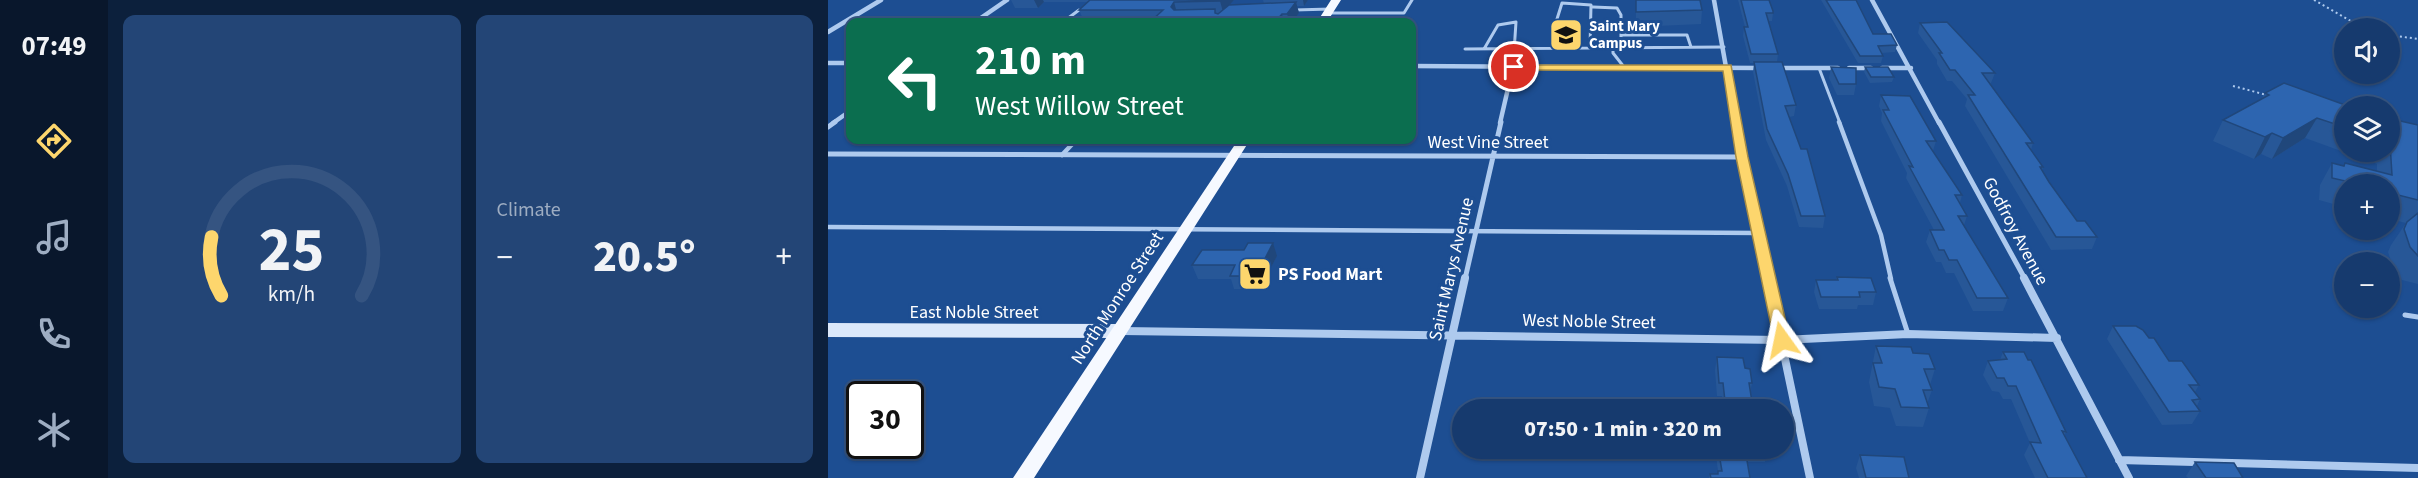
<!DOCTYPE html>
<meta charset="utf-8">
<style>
:root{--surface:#163a6e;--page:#234576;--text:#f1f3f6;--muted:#9eadc2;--line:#355481;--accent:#fdd66d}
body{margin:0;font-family:"Source Sans 3",sans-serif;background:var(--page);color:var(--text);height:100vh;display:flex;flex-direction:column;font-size:22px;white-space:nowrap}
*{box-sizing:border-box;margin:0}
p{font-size:20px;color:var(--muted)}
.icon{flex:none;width:33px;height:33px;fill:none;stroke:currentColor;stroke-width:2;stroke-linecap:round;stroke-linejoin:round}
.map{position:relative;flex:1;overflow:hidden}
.sheet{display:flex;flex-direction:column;gap:15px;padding:15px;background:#0c203c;width:720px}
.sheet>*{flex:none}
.guide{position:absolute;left:18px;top:18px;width:570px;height:126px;border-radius:12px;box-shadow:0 2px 4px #0004,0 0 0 2px var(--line);background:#0b6e4f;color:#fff;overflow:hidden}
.fabs{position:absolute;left:1506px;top:18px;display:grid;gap:12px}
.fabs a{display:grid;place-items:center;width:66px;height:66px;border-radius:50%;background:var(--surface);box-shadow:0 2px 4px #0004,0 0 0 2px var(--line);font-size:30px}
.speed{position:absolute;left:18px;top:381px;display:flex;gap:12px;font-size:30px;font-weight:700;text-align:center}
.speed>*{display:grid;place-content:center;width:78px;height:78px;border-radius:50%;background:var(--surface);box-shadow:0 2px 4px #0004,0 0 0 2px var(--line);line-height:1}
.speed .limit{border:3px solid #111;border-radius:9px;background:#fff;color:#111}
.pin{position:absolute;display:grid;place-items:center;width:51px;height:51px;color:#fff;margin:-26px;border:3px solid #fff;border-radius:50%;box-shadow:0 2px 6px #0007}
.me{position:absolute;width:66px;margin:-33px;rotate:348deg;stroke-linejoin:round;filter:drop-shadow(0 0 4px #0008)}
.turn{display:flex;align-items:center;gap:21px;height:126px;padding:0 30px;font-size:27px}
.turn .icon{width:78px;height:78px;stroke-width:2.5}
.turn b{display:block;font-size:42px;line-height:51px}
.big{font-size:45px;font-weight:800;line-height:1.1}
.sheet .card{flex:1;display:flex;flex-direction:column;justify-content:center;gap:9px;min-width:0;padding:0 21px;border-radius:12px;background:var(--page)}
.sheet .dial{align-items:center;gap:0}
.dial svg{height:156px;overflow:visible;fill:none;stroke:var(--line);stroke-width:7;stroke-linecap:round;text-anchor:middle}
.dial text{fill:var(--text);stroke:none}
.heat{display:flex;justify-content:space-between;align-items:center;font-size:33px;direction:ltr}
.sheet .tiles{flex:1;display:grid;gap:15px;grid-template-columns:repeat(2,1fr)}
.trip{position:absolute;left:624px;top:399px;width:342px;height:60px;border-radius:30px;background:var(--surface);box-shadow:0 2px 4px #0004,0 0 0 2px var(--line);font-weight:800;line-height:60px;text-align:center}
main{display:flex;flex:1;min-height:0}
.tab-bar{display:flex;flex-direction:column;width:108px;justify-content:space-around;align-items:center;background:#09172c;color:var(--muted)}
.tab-bar .icon{width:42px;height:42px}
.tab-bar .selected{color:var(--accent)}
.tab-bar b{font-size:27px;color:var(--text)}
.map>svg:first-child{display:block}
</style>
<main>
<nav class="tab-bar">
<b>07:49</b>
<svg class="icon selected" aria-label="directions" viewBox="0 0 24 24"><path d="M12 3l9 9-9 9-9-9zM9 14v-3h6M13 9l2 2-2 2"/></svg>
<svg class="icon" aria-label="music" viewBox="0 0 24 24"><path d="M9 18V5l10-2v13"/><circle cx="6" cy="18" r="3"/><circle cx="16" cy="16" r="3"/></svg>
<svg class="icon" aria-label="phone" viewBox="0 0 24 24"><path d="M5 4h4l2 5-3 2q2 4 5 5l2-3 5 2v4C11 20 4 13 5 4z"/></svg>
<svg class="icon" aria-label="climate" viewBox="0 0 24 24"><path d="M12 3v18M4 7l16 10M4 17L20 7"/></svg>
</nav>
<section class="sheet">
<div class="tiles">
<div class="card dial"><svg viewBox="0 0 100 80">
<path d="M14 69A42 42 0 1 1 86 69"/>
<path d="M14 69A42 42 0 0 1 9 39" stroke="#fdd66d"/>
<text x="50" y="56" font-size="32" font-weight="700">25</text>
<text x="50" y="72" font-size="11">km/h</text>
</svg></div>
<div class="card"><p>Climate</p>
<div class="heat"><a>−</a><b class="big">20.5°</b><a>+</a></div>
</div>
</div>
</section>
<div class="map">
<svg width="1590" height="478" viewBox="0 0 1590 478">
<rect width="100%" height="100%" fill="#1d4e92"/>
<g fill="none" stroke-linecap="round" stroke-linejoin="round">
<path stroke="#aecaee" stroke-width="2" stroke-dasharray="2 3" stroke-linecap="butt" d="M1486,0l49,28
M1562,35l28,4
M1405,86l34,9"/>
<path stroke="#aecaee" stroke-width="3" d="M765,7l24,1 4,7v33
M466,10l37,-1
M501,13h75l8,-13
M235,22l16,-12
M793,35h66l4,12
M785,48v5l11,14
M637,49l259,-2
M656,49l14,-24 18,-3 -3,45
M728,49l1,-30 5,-16 29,2 -1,43
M991,68l21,55"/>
<path stroke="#aecaee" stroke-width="4.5" d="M1011,122l42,113 10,44
M234,155l14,-15
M0,227l931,6"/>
<path stroke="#aecaee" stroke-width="5" d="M1062,278l18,56
M1577,315l13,2"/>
<path stroke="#aecaee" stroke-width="4.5" d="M886,0l22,123
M1044,0l67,123
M147,22l32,-22
M0,32l53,-32
M0,63h22
M584,66l348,2
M949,68h61
M1021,68h22
M1054,68h29
M5,123l17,-12
M672,123l13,-56"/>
<path stroke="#aecaee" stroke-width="5" d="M908,122l32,157
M1111,122l86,157
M0,127l7,-5
M0,154l914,3
M637,279l36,-157"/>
<path stroke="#aecaee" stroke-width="8" d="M940,278l42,200
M1196,278l105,200
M294,331l660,9 126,-6 149,4
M1291,460l299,8
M592,478l45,-200"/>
<path stroke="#dbe8fa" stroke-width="14" d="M0,330l291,1"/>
<path fill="#f6f9ff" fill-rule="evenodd" d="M503,0h10l-14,22h-10z
M410,140h12l-216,338h-21z"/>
</g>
<path fill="#275797" d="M183,0h223l-5,5 35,-1 -1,-4h45l-4,6h-7l2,7 -7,9h-142l1,-1h-67l-5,-11 9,-8h-44l-6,6h-23z
M808,0h64l2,10 -1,14 -65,3z
M910,0h31l4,13 -1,8h-4l10,33 -1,8 19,43 -2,11 -5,1 36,99 -2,12 -24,-1 -12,-41 -21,-46 -13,-68 1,-9h-4l-7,-27 1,-9h1z
M993,0h35l17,34 24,11 -2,7 -14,1 2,3 -2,7h-23z
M1092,23l75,50 -4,10h-1l43,60 -2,7 12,17 -1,4 35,50 20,16 -5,12 -41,1 -86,-144 2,-7 -15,-18h-5l-10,-17v-4l-19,-27z
M1003,67l25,17 -2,11h-17l-8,-17z
M1037,67l29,10 -2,5 -22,1 -6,-11z
M1437,93l79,13v46h46v-30l4,2 2,-4 22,5v159l-16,-4 -8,-10 -6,-18 3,-7 15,-22 -16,-4v-35h-46v23l-25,-7 1,-15 12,-22 11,3 2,-3 32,9v-8l-72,-26 -33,21 -11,-5 -7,5 -41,-18 10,-21 39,-21z
M1053,95l55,46 -3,10 29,44 -2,8 7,13 -3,9 44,73 -5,13h-30l-19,-38h-8l-5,-11h-5l-10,-20 4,-12h4l-28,-52 1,-5 -26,-52 1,-8 -3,-7z
M449,256l-17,33h-26l-3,-10h-33l-6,-14z
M1009,277l39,15 -3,13h-15l-1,4h-38l-5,-17 2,-12h20z
M1285,326l36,12 20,23 30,24 -4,7 5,7 -3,7 3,5 -8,13 -30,1 -55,-86z
M1048,346l59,23 -5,16 2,5 -5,14 2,4 -6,19 -27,-1 -6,-18 -16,-2 -5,-24z
M1175,352l63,80 -2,4 23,42h-52l-11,-23 6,-12 -19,-44h-8l-4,-7 -7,-1 -9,-16 5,-14 12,-1z
M889,357l28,11 7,15 -2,10 2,9 -1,8h-28l-1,-14h-5l-2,-26z
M887,448h52l-2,14h-18l3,16h-41l1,-4h8v-3z
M1032,455l49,23h-50l-3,-10z
M1367,462l48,16h-55l-2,-2z"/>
<path fill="#20477b" d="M206,0h9l1,2 -6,6z
M393,0h13l-11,12 -3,-11z
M475,0h5l-4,6z
M346,2l3,11 -6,-6z
M468,2l3,11 -7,9h-2l-3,-8z
M454,14l2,8h-9z
M1489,118l-12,20 -33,21 11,-21z
M1444,133l-11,21 -7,5 11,-22z
M445,243l4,13 -17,33 -4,-13z"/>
<path fill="#2d65b0" stroke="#20477b" stroke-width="1.5" d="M262,0h131l-1,1 -46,1 -3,5 3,3 41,-1v4l3,1 11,-9 67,-3 -9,12h-5l-7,8h-125l13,-12h-84z
M808,0h64l2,10 -66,2z
M913,0h28l4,11v2h-7l12,41h-27l-7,-27h4z
M998,0h30l17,34h18l6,11 -19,1 5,10h-23z
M1119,22l48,51h-13l51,70h-7l17,24h-3l9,15 28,39h8l12,16h-41l-88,-142h7l-20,-25h-5l-11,-17h3l-22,-30z
M926,62h28l14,43 -11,1 16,43h6l18,67h-24l-13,-42 -21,-45z
M1003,67l25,1v16h-17z
M1037,67h23l6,10h-23z
M1456,83l64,23h-4v21l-27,-9 -34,20 -11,-5 -7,4 -42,-17 46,-25 -4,-2z
M1053,95l29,1 26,45h-10l36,54h-7l12,21h-9l50,82h-31l-20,-38h-8l-5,-10h-5l-9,-20h14l-35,-64 4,1 -30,-57h6z
M1568,120l22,5v75l-28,-7v-9h-32l-26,-6v-15l12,3 1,-3 47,12 -2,-32v-21l6,2z
M1590,213v43l-8,-9 -6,-18 3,-7z
M420,243h25l-17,33h-26l5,-11h-43l10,-15h42z
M1009,277l34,1 5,14h-17l1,5h-39l-5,-17h22z
M1285,326h23l7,4 6,8h5l15,23h13l17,24h-10l11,14 -8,1 8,11 -31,1z
M1048,346l35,1 2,6 16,1 6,15h-11l8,21h-9l6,18 -28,-1 -6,-18 -16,-2 -6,-24h9z
M1175,352h21l4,8h3l35,72 -4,-1 25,47h-39l-18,-36 11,1 -25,-57h-8l-4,-8h-7l-9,-17 19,-2z
M889,357l26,1 2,10 5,1 2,14h-3l3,19 -27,-1 -2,-18h-4z
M890,448h49v1h-22l5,29h-39l-1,-4h8v-3h4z
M1032,455l44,2 5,21h-43z
M1367,462l39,1 9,15h-37z"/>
<path fill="#fdd66d" stroke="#a48b47" stroke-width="1.5" d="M682,65h221l17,92 42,183 -2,4 -6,1 -8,-5 -38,-183 -13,-86 -209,-1 -4,-1z"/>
<defs>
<symbol id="school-square" viewBox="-11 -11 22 22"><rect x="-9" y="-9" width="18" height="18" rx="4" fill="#fdd66d" stroke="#1d4e92"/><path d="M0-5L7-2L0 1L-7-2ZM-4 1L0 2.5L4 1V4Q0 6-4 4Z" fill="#111"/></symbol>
<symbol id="supermarket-square" viewBox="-11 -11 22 22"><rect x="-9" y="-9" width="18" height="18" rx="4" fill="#fdd66d" stroke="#1d4e92"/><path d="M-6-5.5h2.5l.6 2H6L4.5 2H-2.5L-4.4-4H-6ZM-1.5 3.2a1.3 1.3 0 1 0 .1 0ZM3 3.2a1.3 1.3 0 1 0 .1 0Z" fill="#111"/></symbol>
</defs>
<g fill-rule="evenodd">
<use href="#school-square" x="719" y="16" width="38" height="38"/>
<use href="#supermarket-square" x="408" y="255" width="38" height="38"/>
</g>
<g text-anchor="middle" stroke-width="6" stroke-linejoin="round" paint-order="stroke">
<g font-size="15" font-weight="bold" fill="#fff" stroke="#1d4e92" text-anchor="start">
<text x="761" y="31">Saint Mary<tspan x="761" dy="17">Campus</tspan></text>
</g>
<g font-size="18" fill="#fff" stroke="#1d4e92">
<text x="660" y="148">West Vine Street</text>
<text transform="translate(1188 231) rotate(62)" y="6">Godfroy Avenue</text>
<text transform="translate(623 269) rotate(-77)" y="6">Saint Marys Avenue</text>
<text transform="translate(289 298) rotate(-57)" y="6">North Monroe Street</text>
<text x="146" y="318">East Noble Street</text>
<text transform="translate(761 321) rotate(1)" y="6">West Noble Street</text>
</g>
<g font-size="18" font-weight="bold" fill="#fff" stroke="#1d4e92" text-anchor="start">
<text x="450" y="280">PS Food Mart</text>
</g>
</g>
</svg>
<div class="fabs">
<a><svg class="icon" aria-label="sound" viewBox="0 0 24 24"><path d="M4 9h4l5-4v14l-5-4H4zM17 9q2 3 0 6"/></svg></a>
<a><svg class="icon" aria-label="layers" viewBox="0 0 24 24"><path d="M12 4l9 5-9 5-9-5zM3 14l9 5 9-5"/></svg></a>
<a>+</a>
<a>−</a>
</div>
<div class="speed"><div class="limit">30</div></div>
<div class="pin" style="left:686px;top:67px;background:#d93025"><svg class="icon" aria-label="arrive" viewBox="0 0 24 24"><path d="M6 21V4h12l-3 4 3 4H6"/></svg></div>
<svg class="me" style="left:954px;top:340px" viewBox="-20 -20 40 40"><path d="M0-17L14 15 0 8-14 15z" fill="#fdd66d" stroke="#fff" stroke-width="4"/></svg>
<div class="trip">07:50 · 1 min · 320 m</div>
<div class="guide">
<div class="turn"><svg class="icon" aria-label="left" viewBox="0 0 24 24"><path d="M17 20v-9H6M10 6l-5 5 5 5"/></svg><div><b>210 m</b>West Willow Street</div></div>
</div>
</div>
</main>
